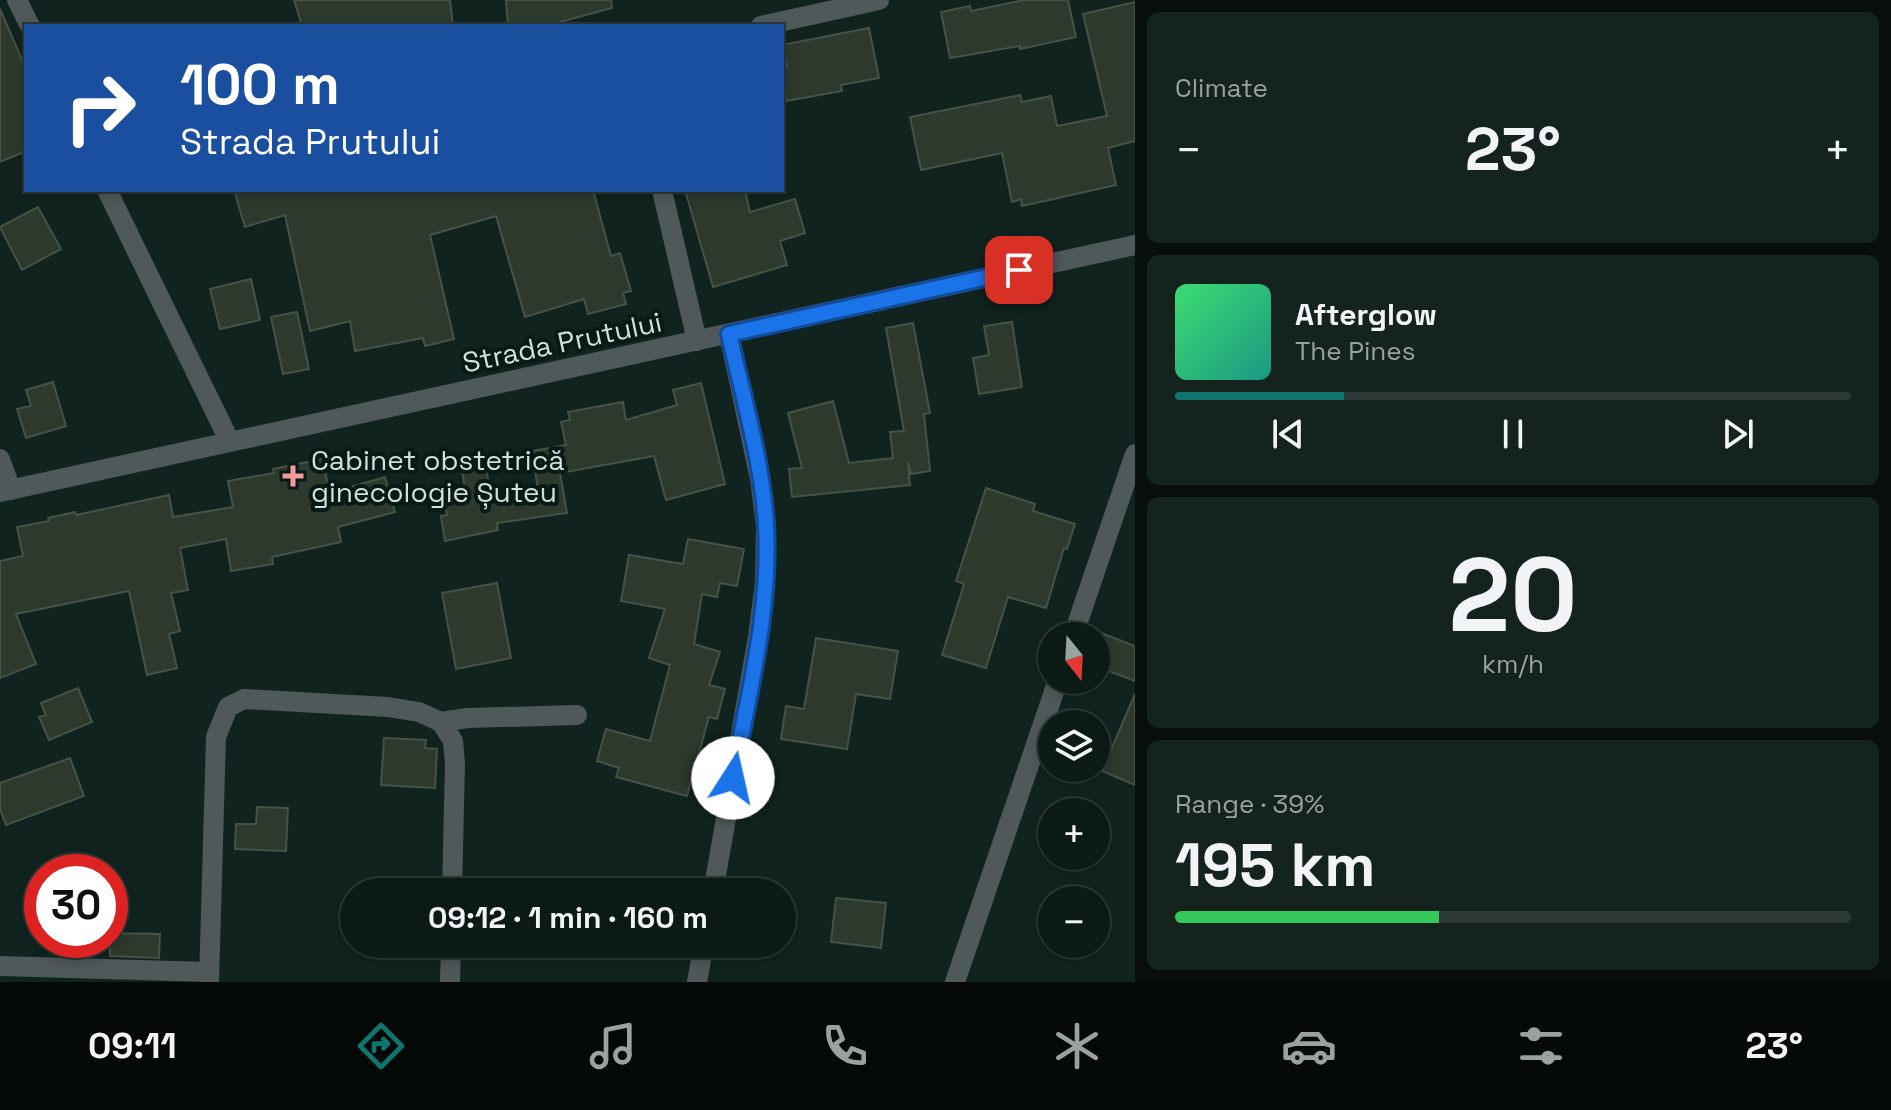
<!DOCTYPE html>
<meta charset="utf-8">
<style>
:root{--surface:#0c1a16;--page:#15231f;--text:#f1f3f6;--muted:#9aa1a1;--line:#2c3835;--accent:#0f766e}
body{margin:0;font-family:"Space Grotesk",sans-serif;background:var(--page);color:var(--text);height:100vh;display:flex;flex-direction:column;font-size:30px;white-space:nowrap}
*{box-sizing:border-box;margin:0}
p{font-size:26px;color:var(--muted)}
.icon{flex:none;width:44px;height:44px;fill:none;stroke:currentColor;stroke-width:2;stroke-linecap:round;stroke-linejoin:round}
.map{position:relative;flex:1;overflow:hidden}
.sheet{display:flex;flex-direction:column;gap:12px;padding:12px;background:#070e0c;width:756px}
.sheet>*{flex:none}
.banner{position:absolute;left:24px;top:24px;width:760px;height:168px;border-radius:0px;box-shadow:0 4px 12px #0003,0 0 0 2px var(--line);background:#1a4fa0;color:#fff;overflow:hidden}
.needle{width:52px;rotate:162deg}
.fabs{position:absolute;left:1038px;top:622px;display:grid;gap:16px}
.fabs a{display:grid;place-items:center;width:72px;height:72px;border-radius:50%;background:var(--surface);box-shadow:0 4px 12px #0003,0 0 0 2px var(--line);font-size:40px}
.speed{position:absolute;left:24px;top:854px;display:flex;gap:16px;font-size:40px;font-weight:700;text-align:center}
.speed>*{display:grid;place-content:center;width:104px;height:104px;border-radius:50%;background:var(--surface);box-shadow:0 4px 12px #0003,0 0 0 2px var(--line);line-height:1}
.speed .limit{border:12px solid #d22;background:#fff;color:#111}
.pin{position:absolute;display:grid;place-items:center;width:68px;height:68px;color:#fff;margin:-34px;border-radius:16px;box-shadow:0 4px 12px #0006}
.me{position:absolute;width:88px;margin:-44px;rotate:10deg;stroke-linejoin:round;filter:drop-shadow(0 0 6px #0008)}
.turn{display:flex;align-items:center;gap:28px;height:168px;padding:0 24px;font-size:36px}
.turn .icon{width:104px;height:104px;stroke-width:2.5}
.turn b{display:block;font-size:56px;line-height:68px}
.big{font-size:60px;font-weight:700;line-height:1.1}
.sheet .tile{flex:1;display:flex;flex-direction:column;justify-content:center;gap:12px;min-width:0;padding:0 28px;border-radius:12px;background:var(--page)}
.sheet .dial{align-items:center;gap:0}
.dial b{font-size:104px;line-height:1}
.song{display:flex;align-items:center;gap:24px}
.cover{width:96px;height:96px;border-radius:12px;background:linear-gradient(135deg,hsl(140 70% 55%),hsl(170 70% 35%))}
.played{height:8px;border-radius:4px;background:linear-gradient(90deg,var(--accent) 25%,var(--line) 25%)}
.keys{display:flex;justify-content:space-around;direction:ltr}
.heat{display:flex;justify-content:space-between;align-items:center;font-size:44px;direction:ltr}
.charge{height:12px;border-radius:6px;background:linear-gradient(90deg,#34c759 39%,var(--line) 0)}
.trip{position:absolute;left:340px;top:878px;width:456px;height:80px;border-radius:40px;background:var(--surface);box-shadow:0 4px 12px #0003,0 0 0 2px var(--line);font-weight:700;line-height:80px;text-align:center}
.menu{display:flex;height:128px;justify-content:space-around;align-items:center;background:#050a09;color:var(--muted)}
.menu .icon{width:56px;height:56px}
.menu .current{color:var(--accent)}
.menu b{font-size:36px;color:var(--text)}
main{display:flex;flex:1;min-height:0}
.map>svg:first-child{display:block}
</style>
<main>
<div class="map">
<svg width="1135" height="982" viewBox="0 0 1135 982">
<rect width="100%" height="100%" fill="#10231e"/>
<path fill="#2d392d" stroke="#465245" stroke-width="2" d="M294,0h156l3,26h-151z
M506,0h105l1,8 -67,18h-37z
M1024,0h44l8,37 -56,12v-3l-70,12 -9,-46 29,-6 1,5z
M1135,2v139l-27,7 8,37 -94,21 -1,-7 -9,3 -10,-49 -81,17 -11,-53 110,-22 2,7 29,-6 6,30 50,-10 -24,-102z
M0,9l26,60v82l-26,11z
M869,28l10,50 -38,7 1,6 -56,10 -4,-33 5,-1 -5,-22z
M234,190h359l18,66 9,-3 11,38 -8,2 3,11 -38,10 -4,-15 -59,18 -29,-101 -66,19 24,104 -29,7 -2,-8 -68,13 -5,-30 -40,10 -25,-116 -40,12z
M685,190h60l5,22 45,-13 10,34 -25,8 7,24 -74,22z
M38,207l23,42 -39,21 -22,-43z
M251,279l9,41 -40,9 -10,-40z
M297,312l12,57 -26,5 -12,-57z
M1012,322l10,65 -43,7 -6,-36 16,-3 -5,-29z
M913,323l17,90 -6,1 6,57 -19,3 -3,-12 2,23 -118,12 -3,-28 13,-1 -14,-55 45,-12 16,62 44,-5 -3,-26 14,-1 -18,-103z
M53,382l13,44 -40,12 -9,-29 14,-3 -5,-16z
M701,383l24,101 -59,16 -12,-44 -94,17 7,40 -70,10 1,7 -53,11 -4,-25 6,-1 -4,-17 23,-4 -5,-29 23,-5 8,38 46,-8 -6,-39 34,-6 -5,-23 9,-2 -2,-8 55,-10 3,18 51,-15 -4,-15z
M322,459l8,34 55,-16 10,35 -57,15 3,15 -69,15 1,7 -42,7 -5,-32 -46,9 8,42 -17,3 9,38 -11,3 8,34 -30,7 -18,-84 -113,23 20,50 -36,14v-117l23,-5 -6,-29 32,-6 -1,-3 27,-6 1,3 93,-20 4,22 60,-10 -5,-26 46,-8 -1,-4z
M986,488l49,16 -2,7 42,13 -8,25 -3,-1 -18,60 -38,-11 -22,71 -44,-13 22,-71 -8,-3z
M688,539l56,10 -7,37 -17,-3 -3,14 -15,-3 -8,50 26,8 -11,33 16,4 -8,30 -8,-2 -22,79 -71,-19 3,-9 -22,-7 9,-32 44,12 20,-76 -21,-7 16,-49 -44,-8 8,-46 54,9z
M497,583l14,75 -55,11 -14,-76z
M1096,631l39,15v35l-39,-15z
M816,638l82,13 -8,48 -34,-5 -9,55 -66,-10 5,-33 18,3z
M78,688l14,34 -43,18 -10,-23 7,-2 -5,-12z
M1135,694v91l-33,-14z
M384,738l42,2 -1,8 12,1 -2,39 -54,-3z
M70,758l14,38 -78,29 -6,-16v-26z
M257,807l31,1 -2,43 -51,-2 1,-25h20z
M836,898l50,5 -5,45 -50,-6z
M110,933l50,1 -1,24 -49,-2z"/>
<g fill="none" stroke-linecap="round" stroke-linejoin="round">
<path stroke="#4f585a" stroke-width="20" d="M17,0l13,26
M761,26l118,-26
M107,190l123,252
M662,190l35,151
M0,459l11,31
M0,492l1135,-247
M1073,636l62,-182
M441,722l27,-4 109,-3
M713,892l45,-255 7,-54 1,-57 -6,-47 -31,-145
M0,966l209,6
M209,982l7,-245 12,-30 16,-8 144,8 31,5 22,10 12,19 2,23 -3,128
M450,982l1,-38
M697,982l7,-38
M955,982l103,-302"/>
</g>
<g fill="none" stroke-linecap="round" stroke-linejoin="round">
<defs>
<path id="route" d="M733,778c15,-82 38,-168 33,-253 -4,-64 -23,-128 -37,-191l290,-64"/>
</defs>
<use href="#route" stroke="#114b97" stroke-width="20"/>
<use href="#route" stroke="#1a73e8" stroke-width="14"/>
</g>
<path fill="#f59b9a" stroke="#071a15" stroke-width="3" d="M289 464h8v8h8v8h-8v8h-8v-8h-8v-8h8z"/>
<g text-anchor="middle" stroke-width="8" stroke-linejoin="round" paint-order="stroke">
<g font-size="28" fill="#d3dfdb" stroke="#071a15">
<text transform="translate(562 342) rotate(-12)" y="10">Strada Prutului</text>
</g>
<g font-size="28" fill="#d3dfdb" stroke="#071a15" text-anchor="start">
<text x="311" y="470">Cabinet obstetrică<tspan x="311" dy="32">ginecologie Șuteu</tspan></text>
</g>
</g>
</svg>
<div class="fabs">
<a><svg class="needle" viewBox="-14 -14 28 28"><path d="M0-13l5 13h-10z" fill="#e53935"/><path d="M0 13l5-13h-10z" fill="#9aa1a1"/></svg></a>
<a><svg class="icon" aria-label="layers" viewBox="0 0 24 24"><path d="M12 4l9 5-9 5-9-5zM3 14l9 5 9-5"/></svg></a>
<a>+</a>
<a>−</a>
</div>
<div class="speed"><div class="limit">30</div></div>
<div class="pin" style="left:1019px;top:270px;background:#d93025"><svg class="icon" aria-label="arrive" viewBox="0 0 24 24"><path d="M6 21V4h12l-3 4 3 4H6"/></svg></div>
<svg class="me" style="left:733px;top:778px" viewBox="-20 -20 40 40"><circle r="19" fill="#fff"/><path d="M0-13L10 11 0 6-10 11z" fill="#1a73e8"/></svg>
<div class="trip">09:12 · 1 min · 160 m</div>
<div class="banner">
<div class="turn"><svg class="icon" aria-label="right" viewBox="0 0 24 24"><path d="M7 20v-9h11M14 6l5 5-5 5"/></svg><div><b>100 m</b>Strada Prutului</div></div>
</div>
</div>
<section class="sheet">
<div class="tile"><p>Climate</p>
<div class="heat"><a>−</a><b class="big">23°</b><a>+</a></div>
</div>
<div class="tile">
<div class="song"><i class="cover"></i><div><b>Afterglow</b><p>The Pines</p></div></div>
<div class="played"></div>
<div class="keys"><svg class="icon" aria-label="previous" viewBox="0 0 24 24"><path d="M18 5L8 12l10 7zM5 5v14"/></svg><svg class="icon" aria-label="pause" viewBox="0 0 24 24"><path d="M8 5v14M16 5v14"/></svg><svg class="icon" aria-label="next" viewBox="0 0 24 24"><path d="M6 5l10 7-10 7zM19 5v14"/></svg></div>
</div>
<div class="tile dial"><b>20</b><p>km/h</p></div>
<div class="tile"><p>Range · 39%</p><b class="big">195 km</b><div class="charge"></div></div>
</section>
</main>
<nav class="menu">
<b>09:11</b>
<svg class="icon current" aria-label="directions" viewBox="0 0 24 24"><path d="M12 3l9 9-9 9-9-9zM9 14v-3h6M13 9l2 2-2 2"/></svg>
<svg class="icon" aria-label="music" viewBox="0 0 24 24"><path d="M9 18V5l10-2v13"/><circle cx="6" cy="18" r="3"/><circle cx="16" cy="16" r="3"/></svg>
<svg class="icon" aria-label="phone" viewBox="0 0 24 24"><path d="M5 4h4l2 5-3 2q2 4 5 5l2-3 5 2v4C11 20 4 13 5 4z"/></svg>
<svg class="icon" aria-label="climate" viewBox="0 0 24 24"><path d="M12 3v18M4 7l16 10M4 17L20 7"/></svg>
<svg class="icon" aria-label="car" viewBox="0 0 24 24"><path d="M5 17H2v-5l4-1 3-4h7l3 4 3 1v5h-3M9 17h6M6 11h13"/><circle cx="7" cy="17" r="2"/><circle cx="17" cy="17" r="2"/></svg>
<svg class="icon" aria-label="filters" viewBox="0 0 24 24"><path d="M4 7h16M4 17h16"/><circle cx="9" cy="7" r="2"/><circle cx="15" cy="17" r="2"/></svg>
<b>23°</b>
</nav>
